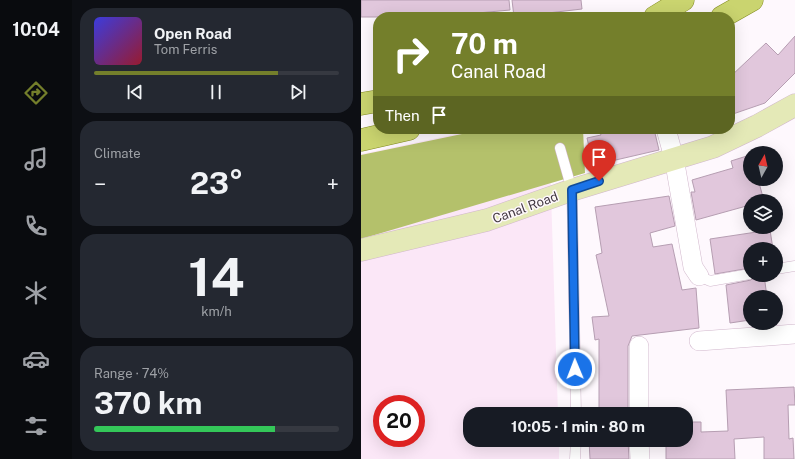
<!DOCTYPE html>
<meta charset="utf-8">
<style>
:root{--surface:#171b24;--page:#242831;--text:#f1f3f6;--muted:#9ea1a6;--line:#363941;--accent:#747f2b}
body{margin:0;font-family:"Public Sans",sans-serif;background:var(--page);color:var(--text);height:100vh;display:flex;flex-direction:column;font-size:15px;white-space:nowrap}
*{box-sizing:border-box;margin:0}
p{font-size:13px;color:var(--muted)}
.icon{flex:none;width:22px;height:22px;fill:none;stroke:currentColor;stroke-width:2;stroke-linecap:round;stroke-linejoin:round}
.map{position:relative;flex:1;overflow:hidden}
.side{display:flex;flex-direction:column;gap:8px;padding:8px;background:#0d0f14;width:289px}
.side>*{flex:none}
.hud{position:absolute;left:12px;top:12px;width:362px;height:122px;border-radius:16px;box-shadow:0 4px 16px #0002;background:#747f2b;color:#fff;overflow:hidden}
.needle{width:26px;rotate:8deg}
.controls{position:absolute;left:382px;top:146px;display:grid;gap:8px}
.controls a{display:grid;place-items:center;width:40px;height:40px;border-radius:50%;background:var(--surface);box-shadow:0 4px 16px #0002;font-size:20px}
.speed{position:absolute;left:12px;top:395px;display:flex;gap:8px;font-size:20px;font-weight:700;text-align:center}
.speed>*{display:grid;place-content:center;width:52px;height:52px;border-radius:50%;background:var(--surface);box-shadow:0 4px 16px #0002;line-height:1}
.speed .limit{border:6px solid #d22;background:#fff;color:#111}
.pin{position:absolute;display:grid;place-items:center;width:34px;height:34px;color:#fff;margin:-41px -17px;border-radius:50% 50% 50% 0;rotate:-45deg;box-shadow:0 0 4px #0007}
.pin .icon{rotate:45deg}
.me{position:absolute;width:44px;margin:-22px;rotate:359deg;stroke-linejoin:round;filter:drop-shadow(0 0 3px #0008)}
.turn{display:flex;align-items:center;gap:14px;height:84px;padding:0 12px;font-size:18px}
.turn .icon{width:52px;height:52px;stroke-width:2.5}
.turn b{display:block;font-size:28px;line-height:34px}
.then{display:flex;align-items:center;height:38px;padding:0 12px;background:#0003;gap:8px;font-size:15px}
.big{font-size:30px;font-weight:700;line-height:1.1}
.side .card{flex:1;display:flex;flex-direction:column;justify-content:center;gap:6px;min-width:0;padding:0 14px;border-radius:16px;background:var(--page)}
.side .dial{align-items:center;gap:0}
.dial b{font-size:52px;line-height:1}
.song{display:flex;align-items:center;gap:12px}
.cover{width:48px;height:48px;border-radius:6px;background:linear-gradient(135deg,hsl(240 70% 55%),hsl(350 70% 35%))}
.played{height:4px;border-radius:2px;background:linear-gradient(90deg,var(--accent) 75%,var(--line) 75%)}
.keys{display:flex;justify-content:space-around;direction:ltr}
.heat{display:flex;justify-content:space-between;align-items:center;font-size:22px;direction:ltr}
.charge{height:6px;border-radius:3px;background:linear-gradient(90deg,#34c759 74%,var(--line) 0)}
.trip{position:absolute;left:102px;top:407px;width:230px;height:40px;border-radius:16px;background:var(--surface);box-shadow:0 4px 16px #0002;font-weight:700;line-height:40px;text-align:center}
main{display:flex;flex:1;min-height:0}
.tab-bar{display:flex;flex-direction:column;width:72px;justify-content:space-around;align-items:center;background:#090b0e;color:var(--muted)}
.tab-bar .icon{width:28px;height:28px}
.tab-bar .selected{color:var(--accent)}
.tab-bar b{font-size:18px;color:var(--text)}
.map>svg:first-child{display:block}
</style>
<main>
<nav class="tab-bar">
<b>10:04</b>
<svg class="icon selected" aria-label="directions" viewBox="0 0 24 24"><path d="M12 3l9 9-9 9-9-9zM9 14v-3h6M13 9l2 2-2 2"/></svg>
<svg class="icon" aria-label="music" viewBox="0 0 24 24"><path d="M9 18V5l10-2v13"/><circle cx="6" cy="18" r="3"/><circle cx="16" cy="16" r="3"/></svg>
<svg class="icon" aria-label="phone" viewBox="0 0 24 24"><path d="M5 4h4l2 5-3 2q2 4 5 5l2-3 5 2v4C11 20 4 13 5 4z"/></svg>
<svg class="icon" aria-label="climate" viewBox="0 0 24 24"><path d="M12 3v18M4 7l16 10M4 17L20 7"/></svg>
<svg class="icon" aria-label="car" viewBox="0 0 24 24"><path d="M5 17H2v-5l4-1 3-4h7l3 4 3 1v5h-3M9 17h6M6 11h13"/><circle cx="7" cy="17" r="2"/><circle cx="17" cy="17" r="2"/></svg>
<svg class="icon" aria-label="filters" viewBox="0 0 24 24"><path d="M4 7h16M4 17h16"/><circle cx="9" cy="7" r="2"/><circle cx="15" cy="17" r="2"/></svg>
</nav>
<section class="side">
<div class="card">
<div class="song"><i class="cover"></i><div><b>Open Road</b><p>Tom Ferris</p></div></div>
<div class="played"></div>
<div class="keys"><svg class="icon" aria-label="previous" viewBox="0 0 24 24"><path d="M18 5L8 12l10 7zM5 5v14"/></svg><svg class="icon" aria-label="pause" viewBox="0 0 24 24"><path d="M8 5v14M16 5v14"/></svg><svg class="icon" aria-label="next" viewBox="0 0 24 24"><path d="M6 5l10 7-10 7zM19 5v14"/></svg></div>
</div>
<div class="card"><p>Climate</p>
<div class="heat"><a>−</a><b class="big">23°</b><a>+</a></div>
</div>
<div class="card dial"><b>14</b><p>km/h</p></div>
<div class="card"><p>Range · 74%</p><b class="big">370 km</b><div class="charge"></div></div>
</section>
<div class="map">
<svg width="434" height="459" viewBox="0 0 434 459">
<rect width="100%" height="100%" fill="#fef8fd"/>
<path fill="#fbe7f7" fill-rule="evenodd" d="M119,129h69l9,285h-88v26h89v19h-198v-305zM21,404h34v34h-34z"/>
<path fill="#b4c16b" d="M125,129h97l2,44 -224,66v-84z"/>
<path fill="#e1c7dc" stroke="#b69eb2" d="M0,0h148l1,10 -75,7h-74z
M151,0h69l1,9 -68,8z
M434,36v37l-30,30 -35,12v-38l36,-34 12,12z
M238,129h55l5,21 -52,12 -2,-5 -13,3 -5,-22 14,-3z
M389,155v24h8l6,22h-14v4l-54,15 -5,-28h4l-3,-12 41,-12 -2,-7z
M308,196l6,30 -25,7 3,14 19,-3 10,46 14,-2 3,40 -67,8 -4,10v64h-29v-71l-4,1 -3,-23 17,-1 -13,-61 6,-2 -7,-46z
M409,230l3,19h-23v19l-35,6 -5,-35z
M395,275h8l3,22h-17v23l-20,3 -4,-38 25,-5z
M433,387l1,18h-7l1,34 4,-1 1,21h-30v-22l-30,2 1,20h-69v-19h20v-18h15v10l27,-1 -2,-41z
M228,440h39l1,19h-39z"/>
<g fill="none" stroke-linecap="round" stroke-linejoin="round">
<defs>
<path id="lane" d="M199,148l12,42 4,224
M415,269l19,-3
M338,276l11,5 40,-7
M214,459l1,-19"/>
<path id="street" d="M305,129l8,29 19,109 6,9
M338,341l96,-7
M278,346v68
M278,440l1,19"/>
<path id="secondary" d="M0,250l126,-30 85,-30 141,-43 44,-21 38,-21"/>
<path id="primary" d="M294,17l28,-17
M361,17l30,-17
M0,104l17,-3
M0,140l48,-11"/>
</defs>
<use href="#lane" stroke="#d1b7cc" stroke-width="11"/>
<use href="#street" stroke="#d1b7cc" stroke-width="20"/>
<use href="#secondary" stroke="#d1b7cc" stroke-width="23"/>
<use href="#primary" stroke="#838b20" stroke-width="23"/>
<use href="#lane" stroke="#fff" stroke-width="10"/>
<use href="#street" stroke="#fff" stroke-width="19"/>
<use href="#secondary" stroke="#e4e9b7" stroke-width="22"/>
<use href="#primary" stroke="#cad46f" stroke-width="22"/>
</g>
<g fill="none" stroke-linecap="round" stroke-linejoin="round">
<defs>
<path id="route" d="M214,369l-3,-179 27,-9"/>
</defs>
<use href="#route" stroke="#114b97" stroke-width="10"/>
<use href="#route" stroke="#1a73e8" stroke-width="7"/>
</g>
<g text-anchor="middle" stroke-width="3" stroke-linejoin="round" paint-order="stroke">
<g font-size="13" fill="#433941" stroke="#fef8fd">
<text transform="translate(164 207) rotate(-20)" y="5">Canal Road</text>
</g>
</g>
</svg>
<div class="controls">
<a><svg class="needle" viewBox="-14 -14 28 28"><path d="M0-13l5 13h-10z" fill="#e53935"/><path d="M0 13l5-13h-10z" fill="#9ea1a6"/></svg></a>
<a><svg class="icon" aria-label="layers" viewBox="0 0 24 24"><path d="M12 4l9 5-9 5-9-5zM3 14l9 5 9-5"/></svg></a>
<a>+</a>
<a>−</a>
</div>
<div class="speed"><div class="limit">20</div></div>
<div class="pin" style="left:238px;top:181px;background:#d93025"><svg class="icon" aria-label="arrive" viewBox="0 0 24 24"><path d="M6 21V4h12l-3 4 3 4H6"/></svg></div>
<svg class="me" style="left:214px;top:369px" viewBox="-20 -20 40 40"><circle r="17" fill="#1a73e8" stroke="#fff" stroke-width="3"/><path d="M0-11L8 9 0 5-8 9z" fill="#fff"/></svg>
<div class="trip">10:05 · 1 min · 80 m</div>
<div class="hud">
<div class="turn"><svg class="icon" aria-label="right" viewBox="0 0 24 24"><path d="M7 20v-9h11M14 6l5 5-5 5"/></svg><div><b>70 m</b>Canal Road</div></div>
<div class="then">Then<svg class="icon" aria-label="arrive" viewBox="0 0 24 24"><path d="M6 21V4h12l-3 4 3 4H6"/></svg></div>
</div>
</div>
</main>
